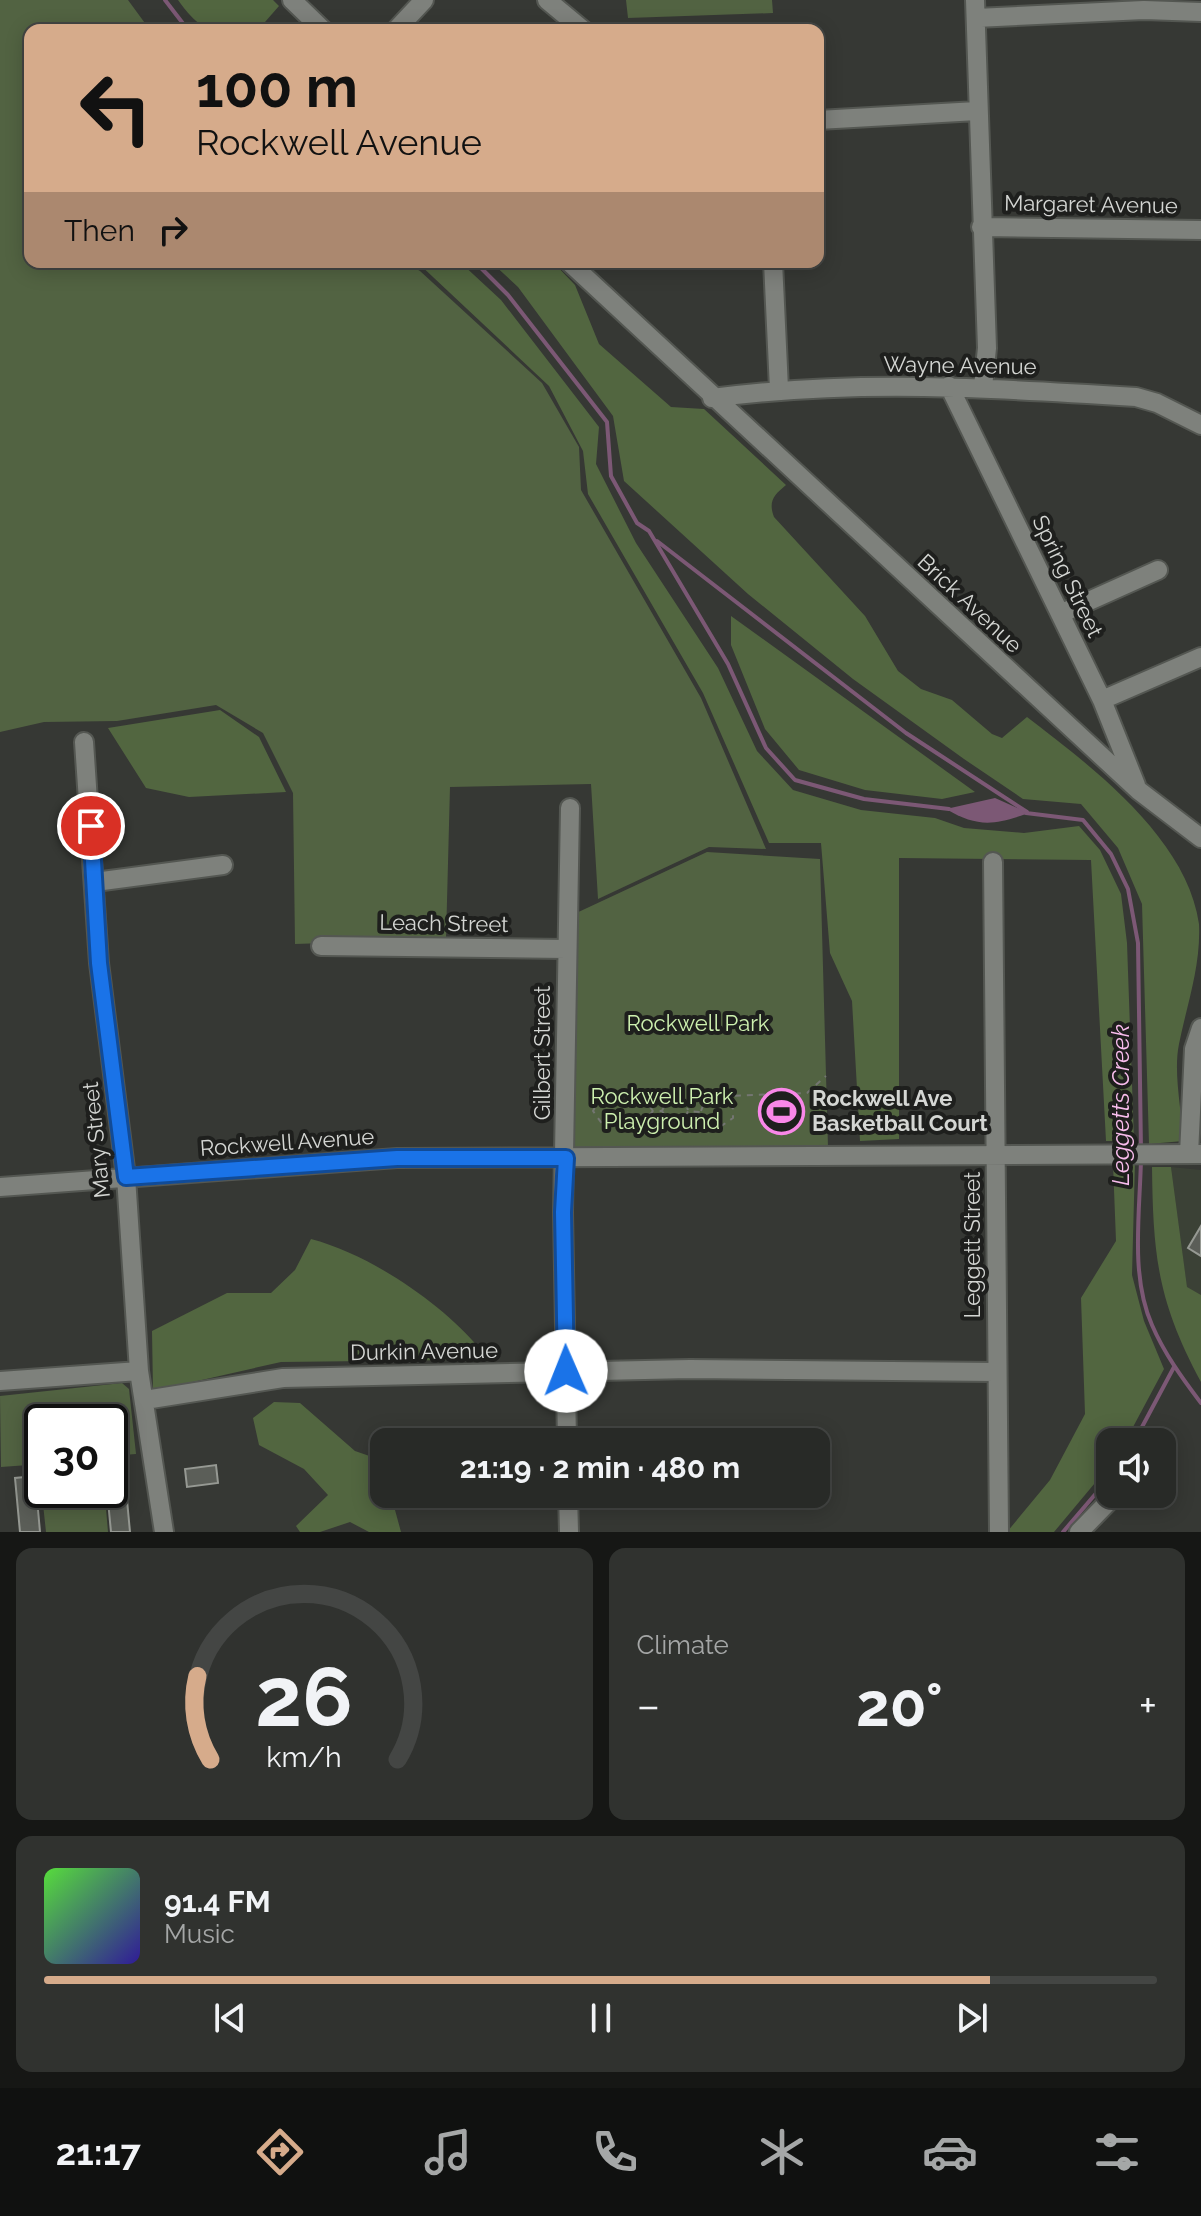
<!DOCTYPE html>
<meta charset="utf-8">
<style>
:root{--surface:#282a27;--page:#30322f;--text:#f1f3f6;--muted:#a5a7a7;--line:#444644;--accent:#d6ab8b}
body{margin:0;font-family:Raleway,sans-serif;background:var(--page);color:var(--text);height:100vh;display:flex;flex-direction:column;font-size:30px;white-space:nowrap}
*{box-sizing:border-box;margin:0}
p{font-size:26px;color:var(--muted)}
.icon{flex:none;width:44px;height:44px;fill:none;stroke:currentColor;stroke-width:2;stroke-linecap:round;stroke-linejoin:round}
.map{position:relative;height:1532px;overflow:hidden}
.drawer{display:flex;flex-direction:column;gap:16px;padding:16px;background:#161715;flex:1}
.drawer>*{flex:none}
.hud{position:absolute;left:24px;top:24px;width:800px;height:244px;border-radius:16px;box-shadow:0 4px 20px #0003,0 0 0 2px var(--line);background:#d6ab8b;color:#111;overflow:hidden}
.fabs{position:absolute;left:1096px;top:1428px;display:grid;gap:16px}
.fabs a{display:grid;place-items:center;width:80px;height:80px;border-radius:16px;background:var(--surface);box-shadow:0 4px 20px #0003,0 0 0 2px var(--line);font-size:40px}
.speed{position:absolute;left:24px;top:1404px;display:flex;gap:16px;font-size:40px;font-weight:700;text-align:center}
.speed>*{display:grid;place-content:center;width:104px;height:104px;border-radius:50%;background:var(--surface);box-shadow:0 4px 20px #0003,0 0 0 2px var(--line);line-height:1}
.speed .limit{border:4px solid #111;border-radius:12px;background:#fff;color:#111}
.pin{position:absolute;display:grid;place-items:center;width:68px;height:68px;color:#fff;margin:-34px;border:4px solid #fff;border-radius:50%;box-shadow:0 2px 8px #0007}
.me{position:absolute;width:88px;margin:-44px;rotate:359deg;stroke-linejoin:round;filter:drop-shadow(0 0 6px #0008)}
.turn{display:flex;align-items:center;gap:28px;height:168px;padding:0 40px;font-size:36px}
.turn .icon{width:104px;height:104px;stroke-width:2.5}
.turn b{display:block;font-size:56px;line-height:68px}
.then{display:flex;align-items:center;height:76px;padding:0 40px;background:#0003;gap:16px;font-size:30px}
.big{font-size:60px;font-weight:700;line-height:1.1}
.drawer .widget{flex:1;display:flex;flex-direction:column;justify-content:center;gap:12px;min-width:0;padding:0 28px;border-radius:16px;background:var(--page)}
.drawer .dial{align-items:center;gap:0}
.dial svg{height:208px;overflow:visible;fill:none;stroke:var(--line);stroke-width:7;stroke-linecap:round;text-anchor:middle}
.dial text{fill:var(--text);stroke:none}
.song{display:flex;align-items:center;gap:24px}
.cover{width:96px;height:96px;border-radius:12px;background:linear-gradient(135deg,hsl(110 70% 55%),hsl(250 70% 35%))}
.played{height:8px;border-radius:4px;background:linear-gradient(90deg,var(--accent) 85%,var(--line) 85%)}
.keys{display:flex;justify-content:space-around;direction:ltr}
.heat{display:flex;justify-content:space-between;align-items:center;font-size:44px;direction:ltr}
.drawer .tiles{flex:1;display:grid;gap:16px;grid-template-columns:1fr 1fr}
.widget:last-child{grid-column:span 2}
.trip{position:absolute;left:370px;top:1428px;width:460px;height:80px;border-radius:16px;background:var(--surface);box-shadow:0 4px 20px #0003,0 0 0 2px var(--line);font-weight:700;line-height:80px;text-align:center}
.tabs{display:flex;height:128px;justify-content:space-around;align-items:center;background:#101110;color:var(--muted)}
.tabs .icon{width:56px;height:56px}
.tabs .selected{color:var(--accent)}
.tabs b{font-size:36px;color:var(--text)}
.map>svg:first-child{display:block}
</style>
<div class="map">
<svg width="1201" height="1532" viewBox="0 0 1201 1532">
<rect width="100%" height="100%" fill="#363834"/>
<path fill="#3b4136" d="M1171,1167l30,3v125l-14,-7z"/>
<path fill="#526342" d="M0,0h128l22,30h-120v232h374l16,9 122,112 37,64 2,43 120,208 65,151 -57,-2 -111,52 -7,-115 -141,3 -4,152 -151,5 -2,-151 -30,-60 -47,-28 -99,16 -73,1 -44,10z
M626,0h146l1,13 -145,5z
M707,852l113,7 8,288 -258,8 2,-240z
M122,1383l7,6 7,65 -26,2v-34h-68v42l-41,3 -1,-71z
M105,1497l3,35h-62l-3,-28z"/>
<path fill="#526640" d="M178,0h95l6,6 -21,24c-43,0 -53,8 -80,-30z
M417,262h43l41,38 98,127 -3,37 40,79 82,125 39,83 36,39 68,20 74,8 29,10 60,5 55,-7 21,24 21,44 6,49 7,198h-28l-15,-281 -192,-2v281l-39,2 -8,-140 -22,-48 -9,-110h-52l-66,-150 -115,-199 -5,-43 -34,-65z
M491,262h62l22,23 24,59 72,63 33,2 82,76c-12,10 -18,16 -12,32l91,99 33,55 23,18 31,11 40,34 10,4 25,-21c64,49 160,121 172,207 2,42 -12,80 -20,120 -6,29 3,67 4,97l-34,3 -7,-240 -24,-56 -37,-44 -58,-5 -59,-40 -111,-80 -105,-85 -124,-113 -11,-65 -95,-129z
M731,616l244,176 -33,7 -77,-9 -66,-20 -34,-41 -34,-84z
M220,710l39,27 27,55 -97,5 -43,-9 -38,-60z
M1135,1161l-3,114 12,46 20,48 -39,73h-15v23l-56,67h-47l43,-52 35,-66 -4,-116 35,-57 -3,-77z
M1152,1167h19l16,120 14,8v87c-43,-80 -48,-125 -49,-215z
M311,1239c58,15 131,64 169,110l-27,11 -172,2 -128,29 -1,-60 75,-38h44l24,-23z
M274,1402l26,1 55,48 29,10v33h65l-54,16 6,22h-32l-19,-10 -30,10h-20l-4,-6 32,-31 -24,-26 -45,-24 -6,-27z"/>
<path fill="#7c5875" d="M995,798l34,15c-34,12 -51,15 -83,-4z"/>
<g fill="none" stroke-linecap="round" stroke-linejoin="round">
<path stroke="#7c5875" stroke-width="4" d="M165,0l23,30
M475,262l33,33 99,127 4,54 26,47 12,8 79,133 38,84 29,32 69,19 85,10
M657,541l249,192 121,79
M1026,813l57,7 28,34 17,35 10,54 3,208
M1141,1159c-1,52 -11,117 11,166 12,28 30,53 49,78
M1134,1442l40,-75
M1063,1532l47,-55"/>
</g>
<path fill="#5b5e58" stroke="#969993" stroke-width="2" d="M1201,1226v30l-13,-8z
M216,1465l2,18 -31,4 -2,-18z
M124,1468l6,64h-19l-4,-42h3v-21z
M35,1476l5,56h-20l-5,-54z"/>
<g fill="none" stroke-linecap="round" stroke-linejoin="round">
<defs>
<path id="minor" d="M292,0l31,30
M547,0l36,30
M975,0l12,348 -4,39
M976,18l168,-8 57,2
M396,30l28,-30
M818,120l159,-9
M981,227l220,3
M569,262l569,528 63,48
M773,262l6,127
M949,386l153,314 34,85
M712,398c141,-19 283,-10 424,-1l21,6 44,22
M1060,614l98,-44
M1102,700l99,-43
M84,742l15,221 27,214 13,194 25,161
M993,862l6,670
M95,882l128,-17
M321,946l245,3
M1189,1154l5,-105 7,-21
M0,1187l397,-29 804,-4
M0,1381l139,-10
M145,1400l138,-22 407,-9 305,3
M567,1442l-4,-230 7,-404
M568,1494l1,38
M1079,1532l37,-38"/>
</defs>
<use href="#minor" stroke="#545752" stroke-width="22"/>
<path stroke="#747672" stroke-width="2" stroke-dasharray="6 6" stroke-linecap="butt" d="M653,1111l-10,-14h-42l-8,14 10,14 37,1 13,-15h9l7,11 6,3 10,-6 3,-8 12,1 7,13 10,4 16,-11v-9l-7,-13 81,-3 19,-17
M662,1111l4,-9 9,-3 10,3 3,8
M701,1111l5,-13 19,-2"/>
<use href="#minor" stroke="#7e817c" stroke-width="18"/>
</g>
<g fill="none" stroke-linecap="round" stroke-linejoin="round">
<defs>
<path id="route" d="M91,826l8,137 27,214 271,-19h169l-3,54 3,159"/>
</defs>
<use href="#route" stroke="#114b97" stroke-width="20"/>
<use href="#route" stroke="#1a73e8" stroke-width="14"/>
</g>
<defs>
<symbol id="stadium-ring" viewBox="-11 -11 22 22"><circle r="9.5" fill="#1e1f1d" stroke="#f987e8" stroke-width="1.5"/><path d="M0-5a6.5 5 0 1 0 0 10a6.5 5 0 1 0 0-10ZM-3.5-1.8h7v3.6h-7Z" fill="#f987e8"/></symbol>
</defs>
<g fill-rule="evenodd">
<use href="#stadium-ring" x="756" y="1086" width="51" height="51"/>
</g>
<g text-anchor="middle" stroke-width="8" stroke-linejoin="round" paint-order="stroke">
<g font-size="22" fill="#d4d6d3" stroke="#1e1f1d">
<text transform="translate(1091 204) rotate(1)" y="8">Margaret Avenue</text>
<text transform="translate(960 365) rotate(1)" y="8">Wayne Avenue</text>
<text transform="translate(1068 576) rotate(64)" y="8">Spring Street</text>
<text transform="translate(970 603) rotate(43)" y="8">Brick Avenue</text>
<text transform="translate(444 923) rotate(1)" y="8">Leach Street</text>
<text transform="translate(542 1053) rotate(-90)" y="8">Gilbert Street</text>
<text transform="translate(96 1140) rotate(-96)" y="8">Mary Street</text>
<text transform="translate(287 1142) rotate(-4)" y="8">Rockwell Avenue</text>
<text transform="translate(972 1245) rotate(-90)" y="8">Leggett Street</text>
<text transform="translate(424 1351) rotate(-1)" y="8">Durkin Avenue</text>
</g>
<g font-size="22" fill="#cdf0af" stroke="#1e1f1d">
<text x="698" y="1031">Rockwell Park</text>
<text x="662" y="1104">Rockwell Park<tspan x="662" dy="25">Playground</tspan></text>
</g>
<g font-size="22" font-weight="bold" fill="#d4d6d3" stroke="#1e1f1d" text-anchor="start">
<text x="812" y="1106">Rockwell Ave<tspan x="812" dy="25">Basketball Court</tspan></text>
</g>
<g font-size="24" font-style="italic" fill="#f9bded" stroke="#1e1f1d">
<text transform="translate(1121 1105) rotate(-90)" y="8">Leggetts Creek</text>
</g>
</g>
</svg>
<div class="fabs">
<a><svg class="icon" aria-label="sound" viewBox="0 0 24 24"><path d="M4 9h4l5-4v14l-5-4H4zM17 9q2 3 0 6"/></svg></a>
</div>
<div class="speed"><div class="limit">30</div></div>
<div class="pin" style="left:91px;top:826px;background:#d93025"><svg class="icon" aria-label="arrive" viewBox="0 0 24 24"><path d="M6 21V4h12l-3 4 3 4H6"/></svg></div>
<svg class="me" style="left:566px;top:1371px" viewBox="-20 -20 40 40"><circle r="19" fill="#fff"/><path d="M0-13L10 11 0 6-10 11z" fill="#1a73e8"/></svg>
<div class="trip">21:19 · 2 min · 480 m</div>
<div class="hud">
<div class="turn"><svg class="icon" aria-label="left" viewBox="0 0 24 24"><path d="M17 20v-9H6M10 6l-5 5 5 5"/></svg><div><b>100 m</b>Rockwell Avenue</div></div>
<div class="then">Then<svg class="icon" aria-label="right" viewBox="0 0 24 24"><path d="M7 20v-9h11M14 6l5 5-5 5"/></svg></div>
</div>
</div>
<section class="drawer">
<div class="tiles">
<div class="widget dial"><svg viewBox="0 0 100 80">
<path d="M14 69A42 42 0 1 1 86 69"/>
<path d="M14 69A42 42 0 0 1 9 37" stroke="#d6ab8b"/>
<text x="50" y="56" font-size="32" font-weight="700">26</text>
<text x="50" y="72" font-size="11">km/h</text>
</svg></div>
<div class="widget"><p>Climate</p>
<div class="heat"><a>−</a><b class="big">20°</b><a>+</a></div>
</div>
<div class="widget">
<div class="song"><i class="cover"></i><div><b>91.4 FM</b><p>Music</p></div></div>
<div class="played"></div>
<div class="keys"><svg class="icon" aria-label="previous" viewBox="0 0 24 24"><path d="M18 5L8 12l10 7zM5 5v14"/></svg><svg class="icon" aria-label="pause" viewBox="0 0 24 24"><path d="M8 5v14M16 5v14"/></svg><svg class="icon" aria-label="next" viewBox="0 0 24 24"><path d="M6 5l10 7-10 7zM19 5v14"/></svg></div>
</div>
</div>
</section>
<nav class="tabs">
<b>21:17</b>
<svg class="icon selected" aria-label="directions" viewBox="0 0 24 24"><path d="M12 3l9 9-9 9-9-9zM9 14v-3h6M13 9l2 2-2 2"/></svg>
<svg class="icon" aria-label="music" viewBox="0 0 24 24"><path d="M9 18V5l10-2v13"/><circle cx="6" cy="18" r="3"/><circle cx="16" cy="16" r="3"/></svg>
<svg class="icon" aria-label="phone" viewBox="0 0 24 24"><path d="M5 4h4l2 5-3 2q2 4 5 5l2-3 5 2v4C11 20 4 13 5 4z"/></svg>
<svg class="icon" aria-label="climate" viewBox="0 0 24 24"><path d="M12 3v18M4 7l16 10M4 17L20 7"/></svg>
<svg class="icon" aria-label="car" viewBox="0 0 24 24"><path d="M5 17H2v-5l4-1 3-4h7l3 4 3 1v5h-3M9 17h6M6 11h13"/><circle cx="7" cy="17" r="2"/><circle cx="17" cy="17" r="2"/></svg>
<svg class="icon" aria-label="filters" viewBox="0 0 24 24"><path d="M4 7h16M4 17h16"/><circle cx="9" cy="7" r="2"/><circle cx="15" cy="17" r="2"/></svg>
</nav>
